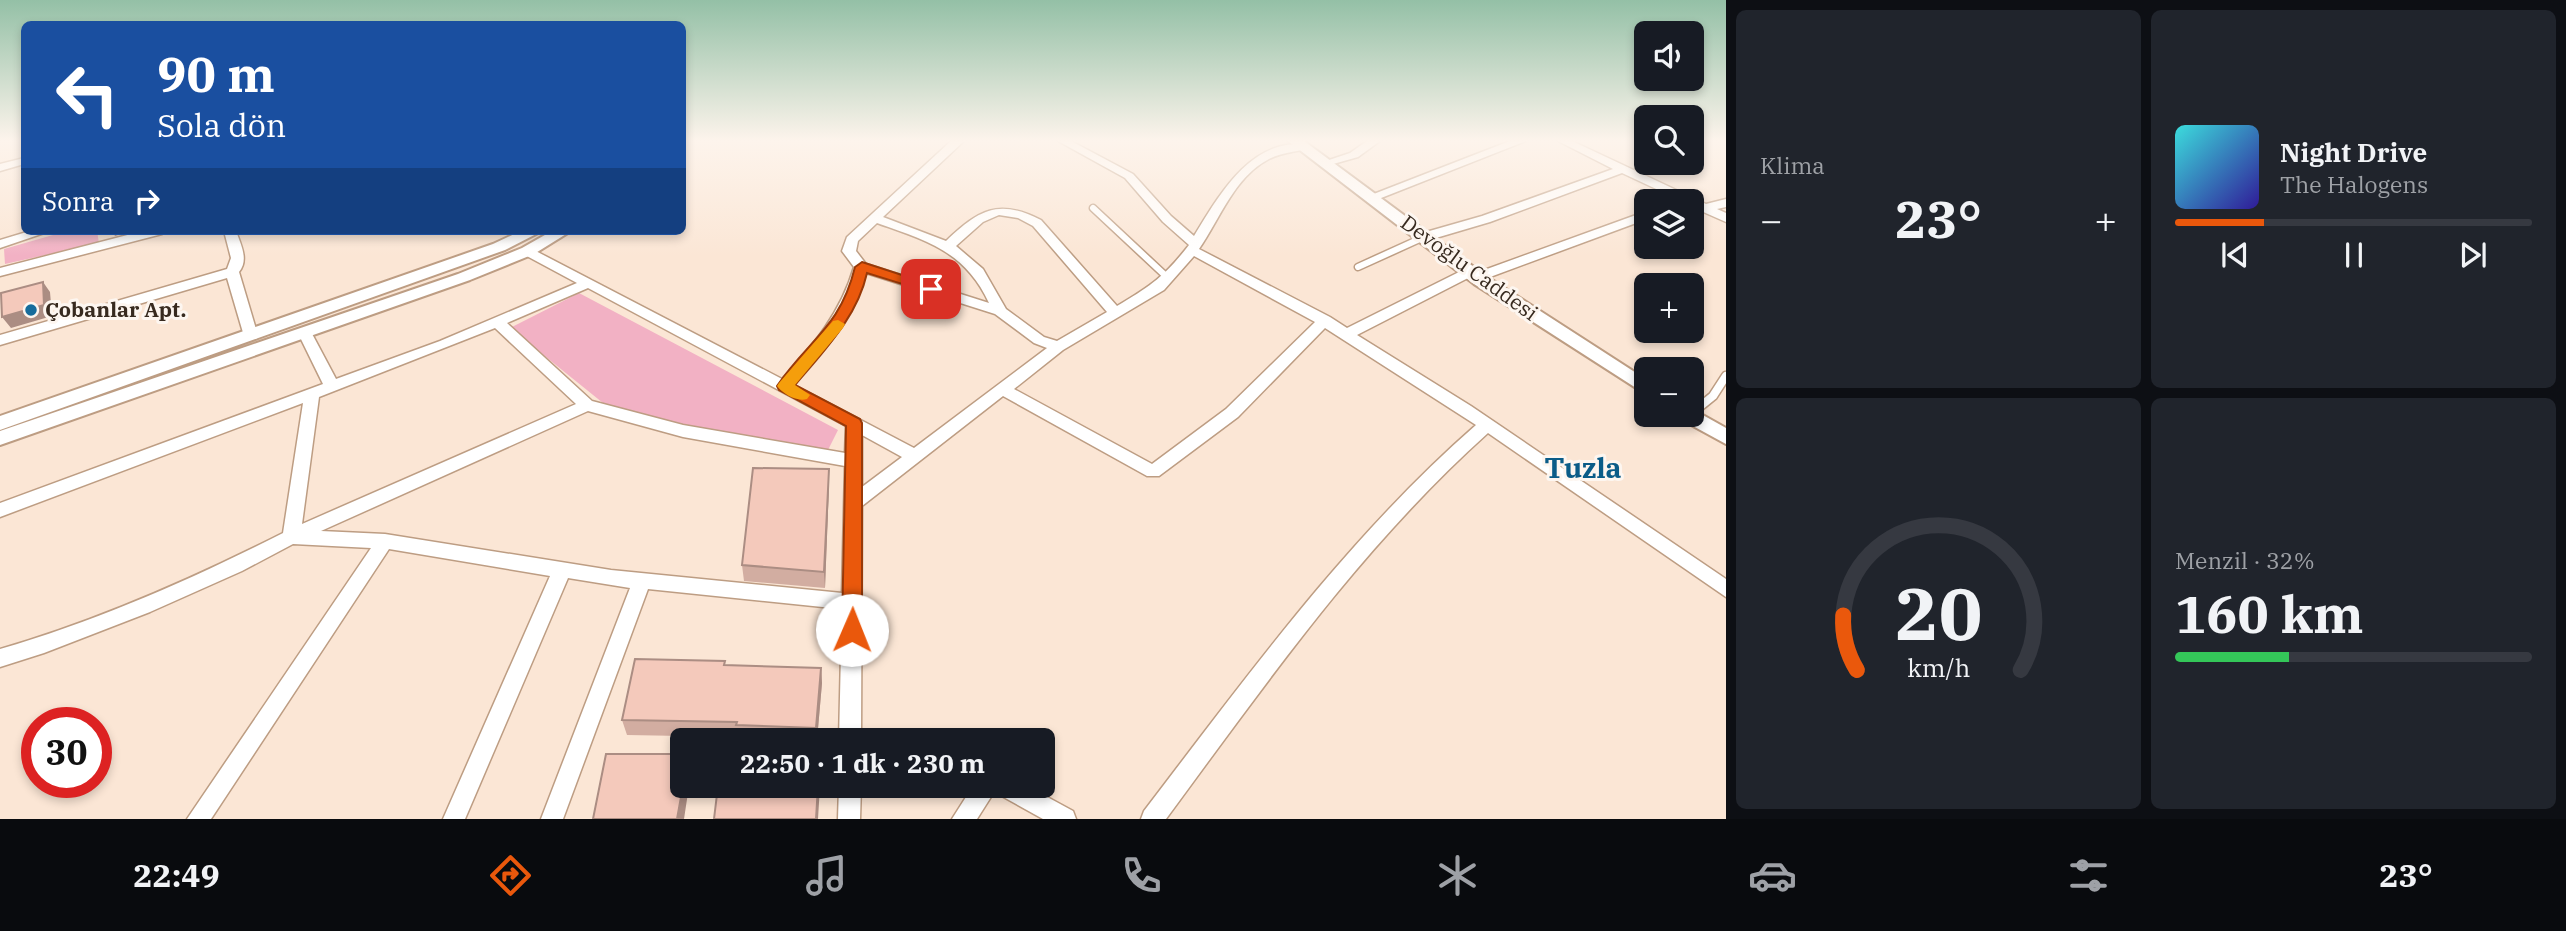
<!DOCTYPE html>
<html lang="tr">
<meta charset="utf-8">
<style>
:root{--surface:#171b24;--page:#20242c;--text:#f1f3f6;--muted:#9ea1a6;--line:#363941;--accent:#ea580c}
body{margin:0;font-family:"IBM Plex Serif",serif;background:var(--page);color:var(--text);height:100vh;display:flex;flex-direction:column;font-size:26px;white-space:nowrap}
*{box-sizing:border-box;margin:0}
p{font-size:23px;color:var(--muted)}
.icon{flex:none;width:38px;height:38px;fill:none;stroke:currentColor;stroke-width:2;stroke-linecap:round;stroke-linejoin:round}
.map{position:relative;flex:1;overflow:hidden}
.sheet{display:flex;flex-direction:column;gap:10px;padding:10px;background:#0d0f14;width:840px}
.sheet>*{flex:none}
.hud{position:absolute;left:21px;top:21px;width:665px;height:214px;border-radius:10px;box-shadow:0 4px 10px #0003;background:#1a4fa0;color:#fff;overflow:hidden}
.controls{position:absolute;left:1634px;top:21px;display:grid;gap:14px}
.controls a{display:grid;place-items:center;width:70px;height:70px;border-radius:10px;background:var(--surface);box-shadow:0 4px 10px #0003;font-size:35px}
.speed{position:absolute;left:21px;top:707px;display:flex;gap:14px;font-size:35px;font-weight:700;text-align:center}
.speed>*{display:grid;place-content:center;width:91px;height:91px;border-radius:50%;background:var(--surface);box-shadow:0 4px 10px #0003;line-height:1}
.speed .limit{border:10px solid #d22;background:#fff;color:#111}
.pin{position:absolute;display:grid;place-items:center;width:60px;height:60px;color:#fff;margin:-30px;border-radius:14px;box-shadow:0 4px 10px #0006}
.me{position:absolute;width:77px;margin:-38px;rotate:1deg;stroke-linejoin:round;filter:drop-shadow(0 0 5px #0008)}
.turn{display:flex;align-items:center;gap:24px;height:147px;padding:0 21px;font-size:32px}
.turn .icon{width:91px;height:91px;stroke-width:2.5}
.turn b{display:block;font-size:49px;line-height:60px}
.then{display:flex;align-items:center;height:66px;padding:0 21px;background:#0003;gap:14px;font-size:26px}
.big{font-size:52px;font-weight:700;line-height:1.1}
.sheet .tile{flex:1;display:flex;flex-direction:column;justify-content:center;gap:10px;min-width:0;padding:0 24px;border-radius:10px;background:var(--page)}
.sheet .dial{align-items:center;gap:0}
.dial svg{height:182px;overflow:visible;fill:none;stroke:var(--line);stroke-width:7;stroke-linecap:round;text-anchor:middle}
.dial text{fill:var(--text);stroke:none}
.song{display:flex;align-items:center;gap:21px}
.cover{width:84px;height:84px;border-radius:10px;background:linear-gradient(135deg,hsl(180 70% 55%),hsl(250 70% 35%))}
.played{height:7px;border-radius:4px;background:linear-gradient(90deg,var(--accent) 25%,var(--line) 25%)}
.keys{display:flex;justify-content:space-around;direction:ltr}
.heat{display:flex;justify-content:space-between;align-items:center;font-size:38px;direction:ltr}
.charge{height:10px;border-radius:5px;background:linear-gradient(90deg,#34c759 32%,var(--line) 0)}
.sheet .tiles{flex:1;display:grid;gap:10px;grid-template-columns:repeat(2,1fr)}
.trip{position:absolute;left:670px;top:728px;width:385px;height:70px;border-radius:10px;background:var(--surface);box-shadow:0 4px 10px #0003;font-weight:700;line-height:70px;text-align:center}
.dock{display:flex;height:112px;justify-content:space-around;align-items:center;background:#090b0e;color:var(--muted)}
.dock .icon{width:49px;height:49px}
.dock .selected{color:var(--accent)}
.dock b{font-size:32px;color:var(--text)}
main{display:flex;flex:1;min-height:0}
.map>svg:first-child{display:block}
</style>
<main>
<div class="map">
<svg width="1726" height="819" viewBox="0 0 1726 819">
<rect width="100%" height="100%" fill="#fbe6d5"/>
<path fill="#f2b1c4" d="M67,231h30l2,12 -94,21 -1,-15z
M579,293l259,137 -12,24 -152,-30 -71,-21 -93,-75z"/>
<g fill="none" stroke-linecap="round" stroke-linejoin="round">
<defs>
<path id="service-far1" d="M1093,208l75,70
M1358,267l66,-30"/>
<path id="service" d="M1692,413l21,-17 13,-20"/>
<path id="minor" d="M951,141h13l-81,76 63,24c33,-31 52,-43 95,-21l76,86c34,-20 48,-30 72,-61l-26,-23 -38,-44 -67,-37h13l62,33 38,42 23,20c24,-39 57,-99 112,-91v4c-12,3 -25,4 -37,10 -35,18 -49,60 -70,90l131,68 17,11 118,-59h10l1,4 171,-62v8l-165,61 -5,1 -7,-4 -113,58 114,71 255,173v18l-238,-164c-127,114 -221,249 -322,386h-25l3,-8c104,-136 203,-273 332,-386l-151,-97 -87,89 -79,59h-12l-144,-80 -141,110 -1,234h-22l3,-131 -194,-20 -85,230h-22l89,-231 -62,-10 -103,241h-22l107,-243 -161,-27 -178,270h-24l184,-271 -78,-4 -51,27 -92,41 -106,41 -44,14v-18c97,-28 192,-70 283,-116l20,-130 -303,114v-14l323,-119 -25,-51 2,-3h10l26,49 104,-38 137,-58 -54,-29 -2,-3 7,-4 254,132c32,-34 59,-67 72,-112l-12,-16 5,-14zM999,215l19,3 15,8 74,86 -50,29 -13,-4 -38,-28 -23,-40 -27,-23 27,-24zM877,223c50,18 88,28 112,80l-123,-39 -10,-13 2,-10zM1194,256l121,66 -89,87 -74,55 -138,-75 49,-39 101,-60zM866,273l129,41 39,29 13,5 -133,100 -120,-63c30,-33 60,-68 72,-112zM588,288l258,138 -1,27 -162,-28 -91,-24 -85,-78zM495,328l81,76 -274,120 17,-127zM588,411l95,26 162,29 -3,127 -231,-23 -226,-36 -64,-3zM862,435l40,22 -40,30z
M1367,141h13l-22,16 -32,9 -6,-3 30,-10z
M1510,141h16l-150,59 -4,1 -6,-4z
M1558,141h14l134,63 20,-5v8l-9,2 9,4v9l-34,-15v-6h-10l-60,-28 -132,49 -61,18h-10v-6l63,-18 131,-47z
M24,158v6l-24,7v-7z
M30,231h20l-50,17v-8z
M143,231h21l-2,3 -162,42v-8z
M224,231h12c5,14 13,29 3,41l19,64 -2,3h-10l-2,-3 -17,-58 -227,67v-10l227,-66 4,-11z
M839,786h22l-1,33h-22z
M973,786h54l46,25 3,8h-33l-45,-25 -2,-5 -19,30h-25z"/>
<path id="tertiary" d="M1288,141h16l182,135 161,104v15l-173,-111z
M521,231h21l-37,19 -505,180v-14l493,-172z
M552,231h19l-37,23 -64,26 -470,165v-14l458,-157 64,-26z
M1692,409l34,19v16l-44,-24 -3,-5h13z"/>
</defs>
<use href="#service-far1" stroke="#bd9d83" stroke-width="9"/>
<use href="#service" stroke="#bd9d83" stroke-width="11"/>
<use href="#minor" stroke="#bd9d83" stroke-width="3"/>
<use href="#tertiary" stroke="#bd9d83" stroke-width="4"/>
<use href="#service-far1" stroke="#fff" stroke-width="6"/>
<use href="#service" stroke="#fff" stroke-width="8"/>
<use href="#minor" fill="#fff" fill-rule="evenodd"/>
<use href="#tertiary" fill="#fff" fill-rule="evenodd"/>
</g>
<path fill="#d2ada1" d="M829,485l-4,103 -81,-7 -2,-16z
M726,665l95,3 1,15 -5,57h-55l-23,-1 -1,-2 -111,-2 -5,-15z"/>
<path fill="#ab8d83" d="M112,231h20l-17,5z
M43,282l7,10 2,24 -41,12 -9,-11z
M829,469v16l-4,103 -1,-16z
M821,668l1,15 -5,57 -1,-12z
M683,786h6l-5,33h-7z
M818,786h2l-2,33h-2z"/>
<path fill="#f4c9bb" stroke="#ab8d83" stroke-width="2" d="M43,282l1,23 -42,12 -1,-24z
M753,468l76,1 -5,103 -82,-7z
M635,659l90,2 -1,4 97,3 -5,60 -80,-3 1,-3 -115,-2z
M606,754h76l1,32 -6,33h-84z
M718,786h100l-2,33h-102z"/>
<linearGradient id="sky" x2="0" y2="1"><stop stop-color="#94c0a6"/><stop offset="0.55" stop-color="#fdf4ec"/><stop offset="1" stop-color="#fdf4ec" stop-opacity="0"/></linearGradient>
<rect width="1726" height="256" fill="url(#sky)"/>
<path fill="#ea580c" stroke="#983908" stroke-width="2" d="M862,262l74,24 2,3 -7,4 -64,-20c-10,45 -43,77 -72,112l65,34 2,4v207l-3,6 -7,2 -7,-2 -3,-6 4,-204 -67,-36 -2,-4c32,-47 63,-58 78,-119z"/>
<path fill="#f59e0b" d="M838,320l7,4 -2,4 -48,57 15,10 -3,4c-10,3 -24,-5 -30,-13l2,-3 54,-62z"/>
<circle fill="#166c9c" stroke="#fdf6f0" stroke-width="2.5" cx="31" cy="310" r="7"/>
<g text-anchor="middle" stroke-width="6" stroke-linejoin="round" paint-order="stroke">
<g font-size="21" fill="#372a1f" stroke="#fdf6f0">
<text transform="translate(1469 268) rotate(36)" y="7">Devoğlu Caddesi</text>
</g>
<g font-size="21" font-weight="bold" fill="#372a1f" stroke="#fdf6f0" text-anchor="start">
<text x="45" y="317">Çobanlar Apt.</text>
</g>
<g font-size="28" font-weight="bold" fill="#0a5c88" stroke="#fdf6f0">
<text x="1583" y="478">Tuzla</text>
</g>
</g>
</svg>
<div class="controls">
<a><svg class="icon" aria-label="sound" viewBox="0 0 24 24"><path d="M4 9h4l5-4v14l-5-4H4zM17 9q2 3 0 6"/></svg></a>
<a><svg class="icon" aria-label="search" viewBox="0 0 24 24"><circle cx="10" cy="10" r="6"/><path d="M15 15l6 6"/></svg></a>
<a><svg class="icon" aria-label="layers" viewBox="0 0 24 24"><path d="M12 4l9 5-9 5-9-5zM3 14l9 5 9-5"/></svg></a>
<a>+</a>
<a>−</a>
</div>
<div class="speed"><div class="limit">30</div></div>
<div class="pin" style="left:931px;top:289px;background:#d93025"><svg class="icon" aria-label="arrive" viewBox="0 0 24 24"><path d="M6 21V4h12l-3 4 3 4H6"/></svg></div>
<svg class="me" style="left:852px;top:630px" viewBox="-20 -20 40 40"><circle r="19" fill="#fff"/><path d="M0-13L10 11 0 6-10 11z" fill="#ea580c"/></svg>
<div class="trip">22:50 · 1 dk · 230 m</div>
<div class="hud">
<div class="turn"><svg class="icon" aria-label="left" viewBox="0 0 24 24"><path d="M17 20v-9H6M10 6l-5 5 5 5"/></svg><div><b>90 m</b>Sola dön</div></div>
<div class="then">Sonra<svg class="icon" aria-label="right" viewBox="0 0 24 24"><path d="M7 20v-9h11M14 6l5 5-5 5"/></svg></div>
</div>
</div>
<section class="sheet">
<div class="tiles">
<div class="tile"><p>Klima</p>
<div class="heat"><a>−</a><b class="big">23°</b><a>+</a></div>
</div>
<div class="tile">
<div class="song"><i class="cover"></i><div><b>Night Drive</b><p>The Halogens</p></div></div>
<div class="played"></div>
<div class="keys"><svg class="icon" aria-label="previous" viewBox="0 0 24 24"><path d="M18 5L8 12l10 7zM5 5v14"/></svg><svg class="icon" aria-label="pause" viewBox="0 0 24 24"><path d="M8 5v14M16 5v14"/></svg><svg class="icon" aria-label="next" viewBox="0 0 24 24"><path d="M6 5l10 7-10 7zM19 5v14"/></svg></div>
</div>
<div class="tile dial"><svg viewBox="0 0 100 80">
<path d="M14 69A42 42 0 1 1 86 69"/>
<path d="M14 69A42 42 0 0 1 8 45" stroke="#ea580c"/>
<text x="50" y="56" font-size="32" font-weight="700">20</text>
<text x="50" y="72" font-size="11">km/h</text>
</svg></div>
<div class="tile"><p>Menzil · 32%</p><b class="big">160 km</b><div class="charge"></div></div>
</div>
</section>
</main>
<nav class="dock">
<b>22:49</b>
<svg class="icon selected" aria-label="directions" viewBox="0 0 24 24"><path d="M12 3l9 9-9 9-9-9zM9 14v-3h6M13 9l2 2-2 2"/></svg>
<svg class="icon" aria-label="music" viewBox="0 0 24 24"><path d="M9 18V5l10-2v13"/><circle cx="6" cy="18" r="3"/><circle cx="16" cy="16" r="3"/></svg>
<svg class="icon" aria-label="phone" viewBox="0 0 24 24"><path d="M5 4h4l2 5-3 2q2 4 5 5l2-3 5 2v4C11 20 4 13 5 4z"/></svg>
<svg class="icon" aria-label="climate" viewBox="0 0 24 24"><path d="M12 3v18M4 7l16 10M4 17L20 7"/></svg>
<svg class="icon" aria-label="car" viewBox="0 0 24 24"><path d="M5 17H2v-5l4-1 3-4h7l3 4 3 1v5h-3M9 17h6M6 11h13"/><circle cx="7" cy="17" r="2"/><circle cx="17" cy="17" r="2"/></svg>
<svg class="icon" aria-label="filters" viewBox="0 0 24 24"><path d="M4 7h16M4 17h16"/><circle cx="9" cy="7" r="2"/><circle cx="15" cy="17" r="2"/></svg>
<b>23°</b>
</nav>
